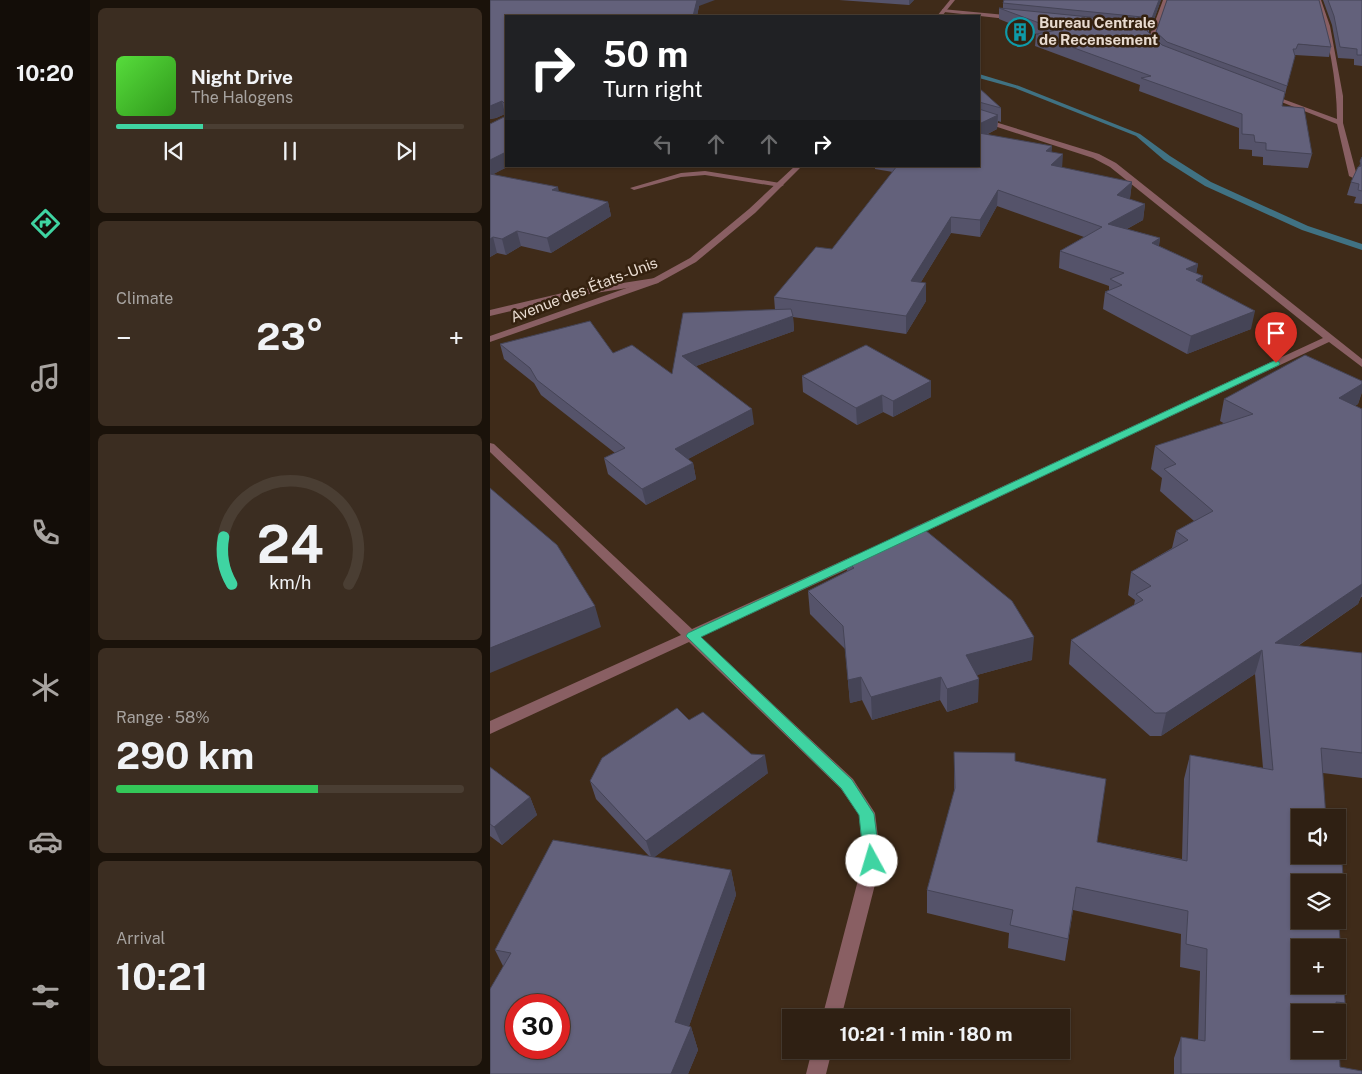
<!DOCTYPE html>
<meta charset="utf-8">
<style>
:root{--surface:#2f2013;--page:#3b2d21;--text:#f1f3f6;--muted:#a7a3a0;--line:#4a3e33;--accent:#3fd4a2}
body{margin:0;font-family:"Public Sans",sans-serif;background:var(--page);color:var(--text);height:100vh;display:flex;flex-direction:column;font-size:19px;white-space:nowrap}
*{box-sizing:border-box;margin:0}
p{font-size:16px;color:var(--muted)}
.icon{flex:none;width:28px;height:28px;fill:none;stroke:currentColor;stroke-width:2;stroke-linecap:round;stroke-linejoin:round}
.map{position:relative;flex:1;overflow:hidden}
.side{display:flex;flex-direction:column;gap:8px;padding:8px;background:#1a120a;width:400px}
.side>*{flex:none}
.banner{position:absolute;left:15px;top:15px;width:475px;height:152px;border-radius:0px;box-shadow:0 1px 4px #0004,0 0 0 1px var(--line);background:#202124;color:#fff;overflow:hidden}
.buttons{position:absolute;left:801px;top:809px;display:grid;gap:10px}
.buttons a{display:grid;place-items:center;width:55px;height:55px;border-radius:0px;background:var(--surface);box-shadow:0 1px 4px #0004,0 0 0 1px var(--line);font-size:25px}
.speed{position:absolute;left:15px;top:994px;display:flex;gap:10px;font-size:25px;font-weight:700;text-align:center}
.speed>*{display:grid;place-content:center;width:65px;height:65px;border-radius:50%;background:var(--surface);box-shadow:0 1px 4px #0004,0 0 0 1px var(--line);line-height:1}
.speed .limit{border:8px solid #d22;background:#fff;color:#111}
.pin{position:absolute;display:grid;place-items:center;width:42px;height:42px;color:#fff;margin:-51px -21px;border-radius:50% 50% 50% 0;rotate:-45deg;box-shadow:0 0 5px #0007}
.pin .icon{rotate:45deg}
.me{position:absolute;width:55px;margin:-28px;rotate:354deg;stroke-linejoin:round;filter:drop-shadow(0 0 4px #0008)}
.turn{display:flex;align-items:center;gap:18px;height:105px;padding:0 15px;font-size:22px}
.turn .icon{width:65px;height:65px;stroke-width:2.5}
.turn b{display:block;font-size:35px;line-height:42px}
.lanes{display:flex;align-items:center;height:48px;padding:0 15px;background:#0003;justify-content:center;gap:25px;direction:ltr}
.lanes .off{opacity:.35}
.big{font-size:38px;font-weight:700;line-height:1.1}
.side .tile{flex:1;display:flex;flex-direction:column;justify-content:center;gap:8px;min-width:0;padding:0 18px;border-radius:8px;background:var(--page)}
.side .dial{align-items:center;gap:0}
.dial svg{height:130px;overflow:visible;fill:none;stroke:var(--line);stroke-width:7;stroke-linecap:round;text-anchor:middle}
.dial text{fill:var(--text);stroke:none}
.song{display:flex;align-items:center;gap:15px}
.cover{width:60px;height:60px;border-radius:8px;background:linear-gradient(135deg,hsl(110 70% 55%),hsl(110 70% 35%))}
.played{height:5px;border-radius:2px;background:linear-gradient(90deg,var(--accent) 25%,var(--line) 25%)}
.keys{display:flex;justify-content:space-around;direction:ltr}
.heat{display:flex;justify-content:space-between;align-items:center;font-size:28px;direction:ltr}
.charge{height:8px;border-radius:4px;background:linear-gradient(90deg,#34c759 58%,var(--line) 0)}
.trip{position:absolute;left:292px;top:1009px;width:288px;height:50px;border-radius:0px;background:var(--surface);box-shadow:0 1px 4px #0004,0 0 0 1px var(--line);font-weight:700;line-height:50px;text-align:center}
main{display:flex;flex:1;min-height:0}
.tab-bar{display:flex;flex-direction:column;width:90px;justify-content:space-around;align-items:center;background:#130d08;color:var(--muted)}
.tab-bar .icon{width:35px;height:35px}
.tab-bar .selected{color:var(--accent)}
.tab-bar b{font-size:22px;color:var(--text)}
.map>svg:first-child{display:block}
</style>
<main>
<nav class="tab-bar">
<b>10:20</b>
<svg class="icon selected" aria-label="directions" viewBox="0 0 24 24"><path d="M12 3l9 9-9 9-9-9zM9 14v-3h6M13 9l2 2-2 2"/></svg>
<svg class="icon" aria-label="music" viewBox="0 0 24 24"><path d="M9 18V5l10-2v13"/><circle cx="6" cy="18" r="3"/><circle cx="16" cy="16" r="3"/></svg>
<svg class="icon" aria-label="phone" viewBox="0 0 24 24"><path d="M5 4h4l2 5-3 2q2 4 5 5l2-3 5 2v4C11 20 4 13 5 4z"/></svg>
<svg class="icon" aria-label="climate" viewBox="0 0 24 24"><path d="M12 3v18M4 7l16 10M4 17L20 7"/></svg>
<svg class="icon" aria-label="car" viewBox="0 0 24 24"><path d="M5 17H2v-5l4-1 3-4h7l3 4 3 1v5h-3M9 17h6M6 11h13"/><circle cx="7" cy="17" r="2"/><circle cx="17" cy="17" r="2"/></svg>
<svg class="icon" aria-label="filters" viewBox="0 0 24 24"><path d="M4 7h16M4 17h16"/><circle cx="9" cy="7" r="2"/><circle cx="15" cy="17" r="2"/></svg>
</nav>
<section class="side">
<div class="tile">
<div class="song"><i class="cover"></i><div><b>Night Drive</b><p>The Halogens</p></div></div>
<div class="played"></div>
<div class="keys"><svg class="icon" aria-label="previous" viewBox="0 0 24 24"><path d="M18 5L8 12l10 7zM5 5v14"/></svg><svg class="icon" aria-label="pause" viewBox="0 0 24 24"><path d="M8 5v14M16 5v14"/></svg><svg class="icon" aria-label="next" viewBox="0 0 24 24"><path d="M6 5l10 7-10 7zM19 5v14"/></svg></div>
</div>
<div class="tile"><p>Climate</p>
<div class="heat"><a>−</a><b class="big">23°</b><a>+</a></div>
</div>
<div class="tile dial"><svg viewBox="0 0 100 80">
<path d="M14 69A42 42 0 1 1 86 69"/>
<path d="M14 69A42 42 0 0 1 9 40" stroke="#3fd4a2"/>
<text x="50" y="56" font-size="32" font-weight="700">24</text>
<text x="50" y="72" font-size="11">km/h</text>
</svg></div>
<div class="tile"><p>Range · 58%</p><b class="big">290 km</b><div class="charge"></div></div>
<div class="tile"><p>Arrival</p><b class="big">10:21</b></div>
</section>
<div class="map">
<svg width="872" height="1074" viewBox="0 0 872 1074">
<rect width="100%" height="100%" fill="#3f2b19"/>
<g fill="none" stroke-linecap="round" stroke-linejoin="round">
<path fill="#407283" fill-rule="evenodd" d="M489,74l40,12 121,48 30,22 41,26 97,44 54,18v6l-60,-20 -97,-44 -41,-26 -28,-24 -121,-48 -36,-10z"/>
<path fill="#895f63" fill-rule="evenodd" d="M215,171l75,12 4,2 -4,2 -75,-12 -24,2 -47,13 -4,-2 51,-15z"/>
<path fill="#895f63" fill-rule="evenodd" d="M673,0h4l-14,43 7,6 -3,2 -10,-8z
M827,0h4l9,26 13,70v27l14,53 -4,2 -4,-2 -12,-52 -73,-29 5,-1 68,25c0,-40 -9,-81 -20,-119z
M452,9l74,7 3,2 -3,2 -72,-8z
M489,117l120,37 17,9 246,196v8l-33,-25 -417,196h-8l-2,-3 2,-3 419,-194 -213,-171 -17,-9 -114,-37z
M165,278l4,3 -1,2 -87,14 -81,19v-6l81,-19z
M0,443l4,1 198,185 163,-74 5,-1 6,4 -1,3 -164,76 152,142 22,34 6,48 -40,157h-19l41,-157 -4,-46 -18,-26 -152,-147 -199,92v-13l191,-86 -191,-183z
M322,1050h20l-6,24h-20z"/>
<path fill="#895f63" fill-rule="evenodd" d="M460,0h5l-13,16h-5z
M305,166h7l-47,47 -59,49 -38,21 -168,59v-6l162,-57 38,-21 59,-49z"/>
</g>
<path fill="#55536a" d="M0,0l209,6 -2,10h-191v99l-1,-1 -9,4 -6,1z
M349,0h75l-5,5z
M514,0h157l-10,28h-2v5l7,7v-8l175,15 -2,10 -34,-2 -13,51 30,48 -4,14 -45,-3v-8l-11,-1v-6l-13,-1v-21l-100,-37 1,-6 -105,-39 1,-12 -37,-15v-11h4v-5z
M833,0h39v66l-8,-1v-6l-16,-1 -6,-33z
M489,88l22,20v14l-3,-1 -1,8 -11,6 66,11 -1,5 11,17 70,14 -2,16 -1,1 16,5 -2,16 -16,9 33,9 -1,8 39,18 -2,9 6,10 49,46 -64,25 -84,-45 2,-17 4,-2v-4l-50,-18 1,-17 24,-14 -87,-31 -17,31 -29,-4 -30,49 5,19 -20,33 -113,-17 1,14 -98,35 58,58 -66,35 5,4 3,16 -50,26 -38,-31 -4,-16 11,-5 -74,-58 -7,-12 -30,-24 -4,-15 113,9 59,21 103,-64 -1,-13 58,-48 61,-77 -18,-3v-3h104z
M0,124l19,42 -16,8 66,18 49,10 3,14 -60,37 -30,-7 -15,9 -9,-2 -7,4z
M872,157v47l-8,-1 2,-6 -9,-2 4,-13 8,-15z
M312,376l129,21 -38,20 -10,-5 -26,13 -54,-33z
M872,381v11l-4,12 -3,2 7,3v188h-1l-3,7 -60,42 64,7v125l-39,-5 -23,45 46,94 -7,15 6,76 -7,15v-6h-38l40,55 22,7h-188v-16l7,-21 17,3 2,-69 -20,-4 1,-33 -108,-24 -8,51 -57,-13 1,-15 -82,-20v-23l27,-98v-40l61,9 82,81 85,17 2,-80 6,-24 73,13 -8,-94 -94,62h-11l-81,-72 2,-24 63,-35 1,-5 -7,-5 3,-23 41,-24 4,-17 18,-10 -34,-30 2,-13 -11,-9 4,-23 70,-22 -5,-3 4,-22z
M356,561l186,99 -55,15 1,27 -31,10 -7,-12 -68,20 -10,-20 -12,3 -5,-54 -35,-35 -2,-23 39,-20z
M199,720l79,53 -114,84 77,13 5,25 -47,131 2,1 7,23 -10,24h-198l13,-108 -8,-16 154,-94 -53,-57 -6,-18z
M0,767l40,30 7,18 -35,30 -12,-9z"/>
<path fill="#454456" d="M207,0h18l-16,6 -2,10h-4z
M419,0h5l-5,5z
M669,0h2l-10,28 1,-10z
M12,101l3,13 -9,4 -6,1v-13z
M508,115l-1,14 -18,9v-14z
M562,146l-1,15 -5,-10z
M16,152v14h3l-19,10v-16z
M573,154l-1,15 -11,-4z
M642,182l-2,16 -14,13 1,-16z
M68,187l3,14 -9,-11z
M508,190l-1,16 -17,31v-17z
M118,202l3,14 -60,37 -4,-15z
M655,204l-2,16 -37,20 2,-16z
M461,217v16l-40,65v-17z
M27,231l4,15 -15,9 -4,-16z
M3,237l4,16 -7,4v-18z
M670,238l-3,17 -5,-12z
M708,264l-3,17 -9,-12z
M713,276l-3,18 -4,-14z
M436,283v18l-20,33v-18z
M765,311l-4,18 -64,25 4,-18z
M303,316l1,15 -109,39 -3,-14z
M441,381v16l-38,20v-16z
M872,384v8l-4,12 -26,16 7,-22z
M392,395l1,17 -26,13 -1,-17z
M262,409l2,15 -77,41 -2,-16z
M203,463l3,16 -50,26 -4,-16z
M872,584v9l-4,11 -90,62 7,-23z
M105,606l6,21 -111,46v-25z
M544,637l-2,23 -66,18v-23z
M772,650l-7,24 -94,62 5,-23z
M371,677l1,23 -12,3 -2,-23z
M451,677l-1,23 -68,20 -1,-23z
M489,679l-1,23 -31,10v-23z
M275,755l3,18 -116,86 -6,-18z
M40,797l7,18 -35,30 -8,-18z
M241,870l5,25 -54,151 -7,-24z
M201,1027l7,23 -10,24h-17z"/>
<path fill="#63617b" stroke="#454456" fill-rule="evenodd" d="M0,0h207l-4,16h-187v88h-1l-3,-3 -12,5z
M514,0h155l-7,18 -149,-15z
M677,0h152l12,47 -33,-3 -2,5h-3l2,7 -8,30 -120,-44 -11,-10z
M838,0h34v55h-5v-6l-17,-2 -6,-31z
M509,8l151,15 -3,8 15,14 123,47 -3,14 22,2 8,46 -46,-4v-7l-11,-1 -1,-7 -12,-1v-20l-101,-36 10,-2 -115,-42 22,-4z
M489,88l22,20 -22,-6z
M489,107v2l19,6 -19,9z
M16,116v36l-16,8v-36z
M489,133l73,13 -6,5 17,3 -12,11 81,17 -15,13 28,9 -37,20 52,14 -8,5 46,21 -12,5 17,7 -7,4 59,31 -64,25 -86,-44 17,-7 -12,-6 14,-6 -64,-22 42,-24 -104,-37 -18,30 -29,-3 -40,64 15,2 -20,33 -132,-19 42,-50 16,2 65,-83h82z
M872,157v34l-4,-1 1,-6 -8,-2 7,-15 3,-1 -1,-5z
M0,174l68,13 -6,3 56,12 -61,36 -30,-7 -15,8 -9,-2 -3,2z
M301,309l2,7 -111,40 70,53 -77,40 18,14 -51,26 -38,-31 21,-10 -88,-68 -7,-12 -30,-24 90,-23 23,32 19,-8 40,29 11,-61z
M376,345l65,36 -38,20 -11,-6 -26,13 -54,-32z
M815,355l57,26v3l-23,14 23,11v175l-87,59 87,10v100l-41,-5 5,70h-26v37h38v-18l2,1 6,74 -8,-2v-28h-38v38h38v-6l7,89 -9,-1 1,10h-37v38h38v-23l2,40 22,4v3h-181v-37l24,4 2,-92 -21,-5 2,-33 -112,-24 -8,52 -58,-14 3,-15 -86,-20 28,-102 -1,-36 61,1v8l91,18 -9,63 90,19 3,-106 83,15 -11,-120 -96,63h-11l-84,-73 72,-40 -7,-6 15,-8 -20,-14 57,-32 -12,-9 37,-20 -49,-42 12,-5 -21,-18 98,-32 -29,-15zM810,948h38v37h-38z
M0,488l67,57 38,61 -105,42z
M429,525l93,76 22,36 -68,18 13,24 -32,10 -6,-12 -70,20 -10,-20 -13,3 -5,-54 -35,-35 46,-23 -8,-7z
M187,708l12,12 14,-8 48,42 14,1 -119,86 -56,-60 12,-23z
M0,767l40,30 -36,30 -4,-3z
M63,840l178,30 -56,152 16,5 -20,47h-181v-85l21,-36 -16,-3zM26,1005h43v43h-43z"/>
<path fill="#3fd4a2" stroke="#298a69" d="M786,360l4,3 -1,2 -578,272 151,143 22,34 6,47 -3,5 -5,2 -6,-2 -2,-5 -5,-46 -18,-27 -155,-152 2,-3z"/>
<defs>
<symbol id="building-ring" viewBox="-11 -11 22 22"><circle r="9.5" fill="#34210f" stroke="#0f9aa8" stroke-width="1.5"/><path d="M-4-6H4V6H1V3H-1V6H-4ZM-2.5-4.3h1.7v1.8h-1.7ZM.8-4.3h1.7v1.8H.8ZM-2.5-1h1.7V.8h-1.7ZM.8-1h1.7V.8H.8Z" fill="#0f9aa8"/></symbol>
</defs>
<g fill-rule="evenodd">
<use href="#building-ring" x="514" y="16" width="32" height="32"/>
</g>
<g text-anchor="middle" stroke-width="5" stroke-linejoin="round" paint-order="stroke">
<g font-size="15" font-weight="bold" fill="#e8dbd0" stroke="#34210f" text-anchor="start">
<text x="549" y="28">Bureau Centrale<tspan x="549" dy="17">de Recensement</tspan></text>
</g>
<g font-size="15" fill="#e8dbd0" stroke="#34210f">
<text transform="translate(94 290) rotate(-21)" y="5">Avenue des États-Unis</text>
</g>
</g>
</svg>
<div class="buttons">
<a><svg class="icon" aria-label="sound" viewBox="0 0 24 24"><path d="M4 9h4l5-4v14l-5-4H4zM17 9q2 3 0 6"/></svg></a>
<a><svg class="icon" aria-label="layers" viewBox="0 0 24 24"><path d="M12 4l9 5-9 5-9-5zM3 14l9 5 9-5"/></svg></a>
<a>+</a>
<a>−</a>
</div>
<div class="speed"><div class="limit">30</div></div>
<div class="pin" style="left:786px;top:363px;background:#d93025"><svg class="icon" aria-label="arrive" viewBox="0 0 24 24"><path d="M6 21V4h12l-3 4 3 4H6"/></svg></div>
<svg class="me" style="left:382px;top:861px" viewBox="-20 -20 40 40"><circle r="19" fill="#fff"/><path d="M0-13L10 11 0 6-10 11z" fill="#3fd4a2"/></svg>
<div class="trip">10:21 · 1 min · 180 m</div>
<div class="banner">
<div class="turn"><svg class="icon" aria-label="right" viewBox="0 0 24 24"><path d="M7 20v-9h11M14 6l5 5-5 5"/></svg><div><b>50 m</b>Turn right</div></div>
<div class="lanes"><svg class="icon off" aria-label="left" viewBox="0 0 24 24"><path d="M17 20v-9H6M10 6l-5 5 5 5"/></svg><svg class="icon off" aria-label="ahead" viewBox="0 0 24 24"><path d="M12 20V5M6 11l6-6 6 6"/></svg><svg class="icon off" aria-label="ahead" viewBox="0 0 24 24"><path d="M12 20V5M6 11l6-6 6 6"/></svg><svg class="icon" aria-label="right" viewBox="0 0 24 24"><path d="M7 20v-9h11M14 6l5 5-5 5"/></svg></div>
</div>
</div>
</main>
